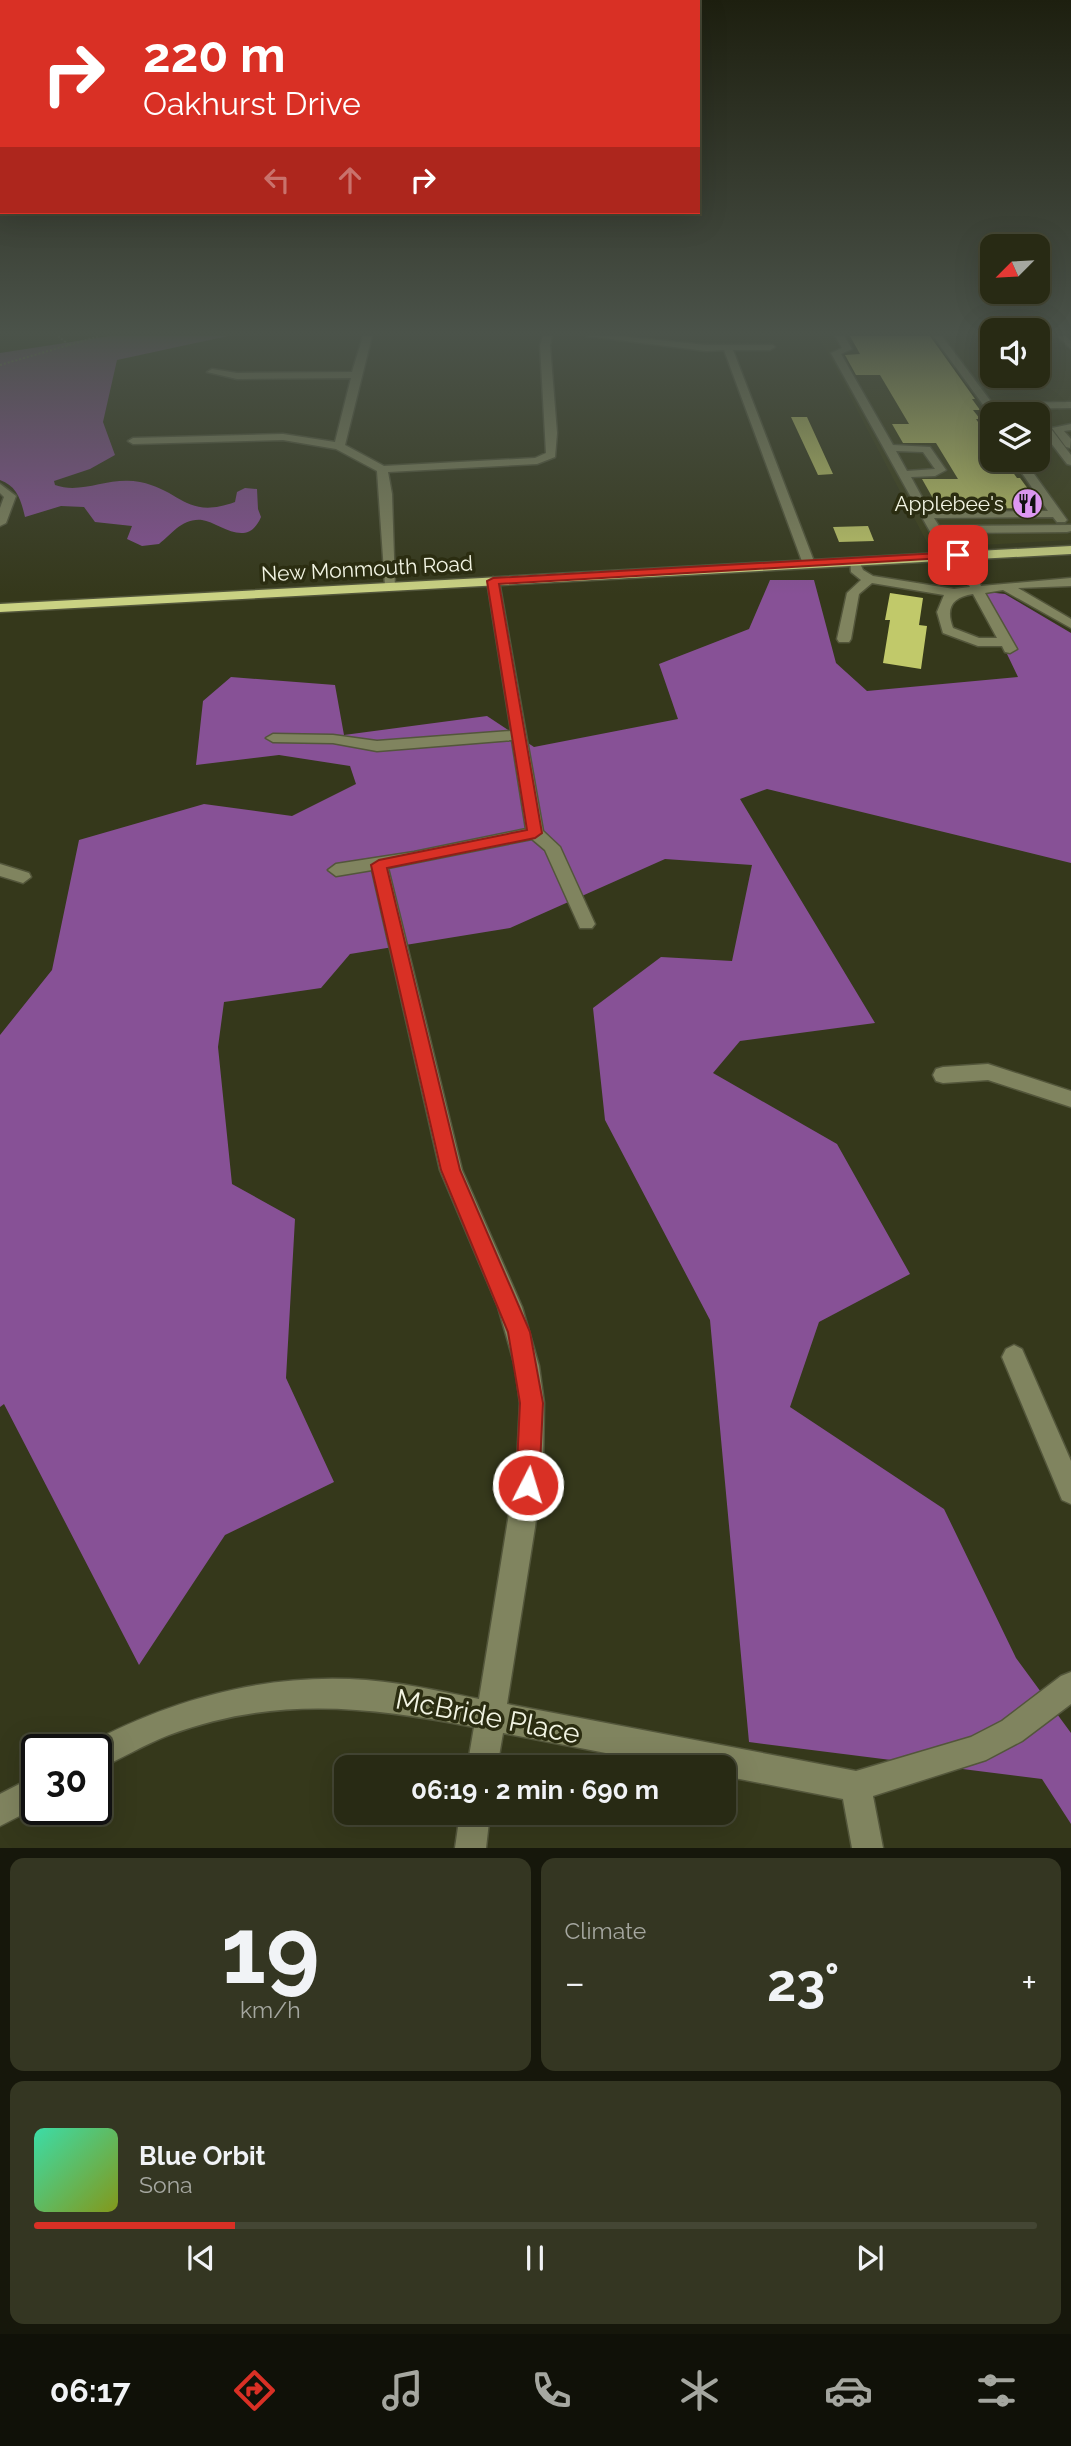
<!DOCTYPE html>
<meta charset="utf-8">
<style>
:root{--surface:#282a14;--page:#343622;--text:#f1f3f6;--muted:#a5a7a0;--line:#444634;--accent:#d93025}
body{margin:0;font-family:Raleway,sans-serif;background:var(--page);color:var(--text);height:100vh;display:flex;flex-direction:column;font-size:26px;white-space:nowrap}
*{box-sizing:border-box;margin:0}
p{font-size:23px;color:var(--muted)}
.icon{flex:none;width:38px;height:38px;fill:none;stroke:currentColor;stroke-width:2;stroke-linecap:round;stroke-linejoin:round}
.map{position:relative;height:1848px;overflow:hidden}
.side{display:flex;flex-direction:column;gap:10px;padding:10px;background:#16170b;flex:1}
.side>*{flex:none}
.guide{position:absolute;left:0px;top:0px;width:700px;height:214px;box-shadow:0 7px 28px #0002,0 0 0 2px var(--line);background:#d93025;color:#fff;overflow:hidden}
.needle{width:46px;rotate:246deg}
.tools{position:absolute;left:980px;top:234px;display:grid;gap:14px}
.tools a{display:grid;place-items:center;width:70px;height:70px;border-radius:14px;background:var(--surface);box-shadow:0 7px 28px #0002,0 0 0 2px var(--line);font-size:35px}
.speed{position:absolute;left:21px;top:1734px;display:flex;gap:14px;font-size:35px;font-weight:700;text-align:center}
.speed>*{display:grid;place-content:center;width:91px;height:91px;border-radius:50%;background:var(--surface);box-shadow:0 7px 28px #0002,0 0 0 2px var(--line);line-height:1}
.speed .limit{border:4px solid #111;border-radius:10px;background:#fff;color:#111}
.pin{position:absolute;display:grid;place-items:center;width:60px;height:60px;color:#fff;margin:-30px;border-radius:14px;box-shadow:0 4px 10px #0006}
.me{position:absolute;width:77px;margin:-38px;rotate:5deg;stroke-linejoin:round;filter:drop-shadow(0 0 5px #0008)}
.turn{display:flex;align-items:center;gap:24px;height:147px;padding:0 28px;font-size:32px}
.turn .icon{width:91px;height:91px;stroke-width:2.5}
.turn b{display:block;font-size:49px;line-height:60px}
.lanes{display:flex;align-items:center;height:66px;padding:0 28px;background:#0003;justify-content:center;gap:35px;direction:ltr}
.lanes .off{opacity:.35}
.big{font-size:52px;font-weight:700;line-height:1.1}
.side .widget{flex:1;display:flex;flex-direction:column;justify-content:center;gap:10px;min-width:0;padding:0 24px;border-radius:14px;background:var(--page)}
.side .dial{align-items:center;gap:0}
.dial b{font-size:91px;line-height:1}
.song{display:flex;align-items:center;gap:21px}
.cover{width:84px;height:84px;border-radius:10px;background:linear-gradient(135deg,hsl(160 70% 55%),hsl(70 70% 35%))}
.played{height:7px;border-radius:4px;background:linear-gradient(90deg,var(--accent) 20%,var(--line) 20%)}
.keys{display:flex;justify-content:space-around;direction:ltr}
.heat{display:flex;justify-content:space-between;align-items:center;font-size:38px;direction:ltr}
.side .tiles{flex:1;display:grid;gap:10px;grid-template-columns:1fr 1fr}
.widget:last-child{grid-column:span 2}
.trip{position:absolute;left:334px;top:1755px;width:402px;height:70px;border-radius:14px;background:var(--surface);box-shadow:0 7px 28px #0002,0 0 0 2px var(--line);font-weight:700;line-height:70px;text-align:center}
.dock{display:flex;height:112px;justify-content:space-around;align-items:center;background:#101108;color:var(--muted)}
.dock .icon{width:49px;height:49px}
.dock .on{color:var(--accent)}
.dock b{font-size:32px;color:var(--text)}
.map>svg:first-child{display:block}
</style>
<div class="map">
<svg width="1071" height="1848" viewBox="0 0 1071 1848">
<rect width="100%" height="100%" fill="#35381b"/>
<path fill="#3c3f1a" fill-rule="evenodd" d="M818,336h174v40h46v-40h33v204l-141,8zM992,415h46v45h-46z"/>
<path fill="#875196" d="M110,336h118l-111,24 -14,62 12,33 -25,14 -36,12 1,4c27,10 53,-9 85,-3 41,8 46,38 95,20l2,-10 8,-4 12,1 1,20 3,8c-14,33 -42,5 -59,3 -20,-2 -30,14 -43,24l-17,2 -15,-7 5,-13 -37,-4 -11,-15 -23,-1 -36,11c-4,-17 -8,-31 -25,-37v-127z
M770,580h44l22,83 31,28 151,-14 -41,-86 28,3 66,39v230l-304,-74 -27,10 135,224 -135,18 -27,32 124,71 73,130 -91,48 -29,85 154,102 72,149 55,75v91l-29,-45 -293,-37 -39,-422 -105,-200 -12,-112 68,-51 71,4 20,-96 -87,-6 -155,69 -160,26 -29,34 -97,14 -6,45 14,137 63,35 -9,159 48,104 -109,53 -86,130 -135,-261 -4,3v-372l52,-65 27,-130 125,-36 88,12 64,-32 -6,-18 -71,-11 -83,10 7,-64 28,-24 104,8 9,50 143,-19 47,31 144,-28 -19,-55 90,-35z"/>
<path fill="#c1c96a" d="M850,336h80l45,63h-3l8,11h-7l7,9h-4l16,24v17h12l13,18h3l11,15 -7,1 11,14 -96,1 -17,-30h36l-22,-36h-33l-11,-19h17l-29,-49h-24l-11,-20 15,-1z
M791,417h16l26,57 -15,1z
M868,526l6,15 -35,1 -6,-15z
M890,593l33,5 -4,27 8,1 -6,43 -38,-6 7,-43h-5z"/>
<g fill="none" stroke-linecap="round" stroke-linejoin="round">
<defs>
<path id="minor" d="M363,336h9l-27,109 39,21 151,-8 11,-5 -6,-108 3,-9h9l-2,9 7,88 -2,24 -18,7 -149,8 4,22 3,95h-8l-2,-3 -8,-115 -41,-22 -53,-9 -150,4 -5,-3 5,-3 150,-4 52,8 16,-64 -114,1 -30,-7 5,-3 25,4 115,-1z
M587,336h32l87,9h67l2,2 -5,3h-37l82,214 -2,3 -10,-3 -79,-214 -18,1z
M835,336h9l8,13 -11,5 52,91 37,2 16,23 -11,6 -24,1 19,35 118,-1 -35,-51h11l43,60 -2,2h-8l-4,-5 -119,1 5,8 132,-1v6l-4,1 -124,1 11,20 8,-1 19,34 90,-8v8l-53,2 53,31v9l-68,-38 -18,3 32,56 -7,4 -5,-1 -3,-6h-24l-35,-13 -6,-21 7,-17 -72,-12 -13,11 -8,45 -2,3h-10l-2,-3 10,-46 14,-13 -10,-8 -1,-13h8l5,11 10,6 81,13 16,-2 -17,-29 -4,1 -6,-4 -112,-202 11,-5zM896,451l27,1 12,17 -28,2zM973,594l24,44h-18l-26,-10c-8,-21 0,-31 20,-34z
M933,336h9l50,67 79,-1v6l-74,1 4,6 -9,2z
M1057,336h9l5,5v8z
M1038,416l4,1 29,38v10l-4,-1 -29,-38z
M1071,424v6l-7,1 7,8 -1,9 -4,-1 -14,-19z
M0,484l16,12 -10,27 -6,3v-18l4,-11 -4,-4z
M493,577l6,4 44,250 17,16 35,77 -3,4h-12l-35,-78 -13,-11 -144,29 74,302 60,137 17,59 5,37 -1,61 -8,63 -28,177 349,67 115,-34 31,-16 59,-45 10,-4v32l-49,37 -36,19 -113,36 10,52h-31l-9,-49 -119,-23v-8h-41l-180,-35 -6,35h-30l7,-41c-107,-21 -200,-31 -305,8 -26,10 -48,24 -73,35v-20h-13l3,-5c97,-52 204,-78 314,-61 27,4 53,10 79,15l38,-235 3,-61 -5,-37 -17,-59 -58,-137 -68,-300 -36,6 -8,-6 8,-6 78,-12 112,-23 -14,-89 -135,11 -44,-8 -60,-1 -7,-4 7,-4 60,1 44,6 134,-10 -24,-150z
M0,864l29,9 2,4 -8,6 -23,-7z
M988,1064l83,27v16l-83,-27 -45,3 -7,-2 -3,-6 3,-6 7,-2z
M1014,1345l8,4 49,112v43l-9,-4 -60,-143 4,-8z
M37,1775v32l-37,19v-32z
M460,1813h30l-4,35h-31z"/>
<path id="major" d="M1071,546v8l-1071,58v-8z"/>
</defs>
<use href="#minor" stroke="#53563b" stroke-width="3"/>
<use href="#major" stroke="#53563b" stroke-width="3"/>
<path stroke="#8b8e76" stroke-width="2" stroke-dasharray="2 2" stroke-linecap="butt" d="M58,336l11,9
M0,365l100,-29"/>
<use href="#minor" fill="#80845f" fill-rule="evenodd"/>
<use href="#major" fill="#cad283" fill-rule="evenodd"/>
</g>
<linearGradient id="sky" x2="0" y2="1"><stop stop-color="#1d1f0f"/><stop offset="0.56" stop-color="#4b534a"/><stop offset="1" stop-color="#4b534a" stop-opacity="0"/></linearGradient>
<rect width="1071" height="595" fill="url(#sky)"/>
<path fill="#d93025" stroke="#8d1f18" stroke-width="2" d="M958,552l5,3 -2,2 -462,27 43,249 -7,5 -148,30 73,302 70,162 13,71 -4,82 -3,8 -8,3 -9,-3 -3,-8 4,-82 -12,-71 -67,-162 -70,-305 8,-5 148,-30 -40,-249 6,-3z"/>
<defs>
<symbol id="restaurant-disc" viewBox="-11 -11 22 22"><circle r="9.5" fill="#de98f2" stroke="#2b2d11"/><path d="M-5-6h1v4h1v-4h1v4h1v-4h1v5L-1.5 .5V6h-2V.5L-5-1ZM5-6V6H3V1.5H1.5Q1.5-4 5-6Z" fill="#111"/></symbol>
</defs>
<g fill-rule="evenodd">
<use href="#restaurant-disc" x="1010" y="486" width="35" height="35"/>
</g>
<g text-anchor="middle" stroke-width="7" stroke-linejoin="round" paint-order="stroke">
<g font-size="21" fill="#f2f4e3" stroke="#2b2d11" text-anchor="end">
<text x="1004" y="511">Applebee's</text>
</g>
<g font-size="21" fill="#f2f4e3" stroke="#2b2d11">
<text transform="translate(367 569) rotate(-3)" y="7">New Monmouth Road</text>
</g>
<g font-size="28" fill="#f2f4e3" stroke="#2b2d11">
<text transform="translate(488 1716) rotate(11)" y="10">McBride Place</text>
</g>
</g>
</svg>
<div class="tools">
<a><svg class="needle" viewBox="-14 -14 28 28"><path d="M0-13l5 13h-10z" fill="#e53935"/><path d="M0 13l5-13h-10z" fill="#a5a7a0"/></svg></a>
<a><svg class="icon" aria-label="sound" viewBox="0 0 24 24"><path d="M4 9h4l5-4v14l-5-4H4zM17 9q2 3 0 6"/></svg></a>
<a><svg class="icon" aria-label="layers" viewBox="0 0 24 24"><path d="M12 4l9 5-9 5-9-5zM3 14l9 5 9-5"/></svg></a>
</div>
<div class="speed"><div class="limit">30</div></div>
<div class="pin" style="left:958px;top:555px;background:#d93025"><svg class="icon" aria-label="arrive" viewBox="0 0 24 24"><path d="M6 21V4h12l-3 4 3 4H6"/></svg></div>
<svg class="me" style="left:528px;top:1485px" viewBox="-20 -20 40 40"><circle r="17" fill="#d93025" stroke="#fff" stroke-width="3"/><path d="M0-11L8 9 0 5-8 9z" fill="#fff"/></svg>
<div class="trip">06:19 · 2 min · 690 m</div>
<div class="guide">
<div class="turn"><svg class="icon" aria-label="right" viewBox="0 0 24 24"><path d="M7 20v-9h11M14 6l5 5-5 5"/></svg><div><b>220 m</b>Oakhurst Drive</div></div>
<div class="lanes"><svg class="icon off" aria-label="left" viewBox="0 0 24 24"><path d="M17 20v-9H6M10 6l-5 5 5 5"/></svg><svg class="icon off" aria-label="ahead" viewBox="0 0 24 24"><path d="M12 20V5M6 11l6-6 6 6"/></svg><svg class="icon" aria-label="right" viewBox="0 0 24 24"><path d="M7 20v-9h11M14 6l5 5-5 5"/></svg></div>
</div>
</div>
<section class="side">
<div class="tiles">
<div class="widget dial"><b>19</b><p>km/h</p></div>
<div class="widget"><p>Climate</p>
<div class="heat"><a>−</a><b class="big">23°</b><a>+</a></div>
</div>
<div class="widget">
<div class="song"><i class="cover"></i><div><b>Blue Orbit</b><p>Sona</p></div></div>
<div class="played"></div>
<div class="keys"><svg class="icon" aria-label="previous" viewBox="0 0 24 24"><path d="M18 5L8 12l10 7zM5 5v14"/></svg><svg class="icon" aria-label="pause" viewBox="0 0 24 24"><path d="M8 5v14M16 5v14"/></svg><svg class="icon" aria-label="next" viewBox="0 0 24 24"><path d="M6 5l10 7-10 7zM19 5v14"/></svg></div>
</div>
</div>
</section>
<nav class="dock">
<b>06:17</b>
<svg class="icon on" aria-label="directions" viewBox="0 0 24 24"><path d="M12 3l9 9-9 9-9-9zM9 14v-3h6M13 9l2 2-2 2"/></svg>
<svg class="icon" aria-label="music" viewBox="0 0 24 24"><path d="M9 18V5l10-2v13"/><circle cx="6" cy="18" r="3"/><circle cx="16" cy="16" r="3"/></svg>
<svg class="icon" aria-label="phone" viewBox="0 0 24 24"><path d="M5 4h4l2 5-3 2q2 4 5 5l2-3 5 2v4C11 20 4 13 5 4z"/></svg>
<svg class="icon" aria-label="climate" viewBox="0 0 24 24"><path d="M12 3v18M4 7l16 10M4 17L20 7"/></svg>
<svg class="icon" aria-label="car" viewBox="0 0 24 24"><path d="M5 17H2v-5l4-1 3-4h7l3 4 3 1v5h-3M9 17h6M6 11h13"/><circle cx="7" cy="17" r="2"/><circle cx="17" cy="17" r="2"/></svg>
<svg class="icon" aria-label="filters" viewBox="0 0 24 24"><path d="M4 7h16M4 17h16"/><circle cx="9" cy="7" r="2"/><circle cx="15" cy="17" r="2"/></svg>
</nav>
